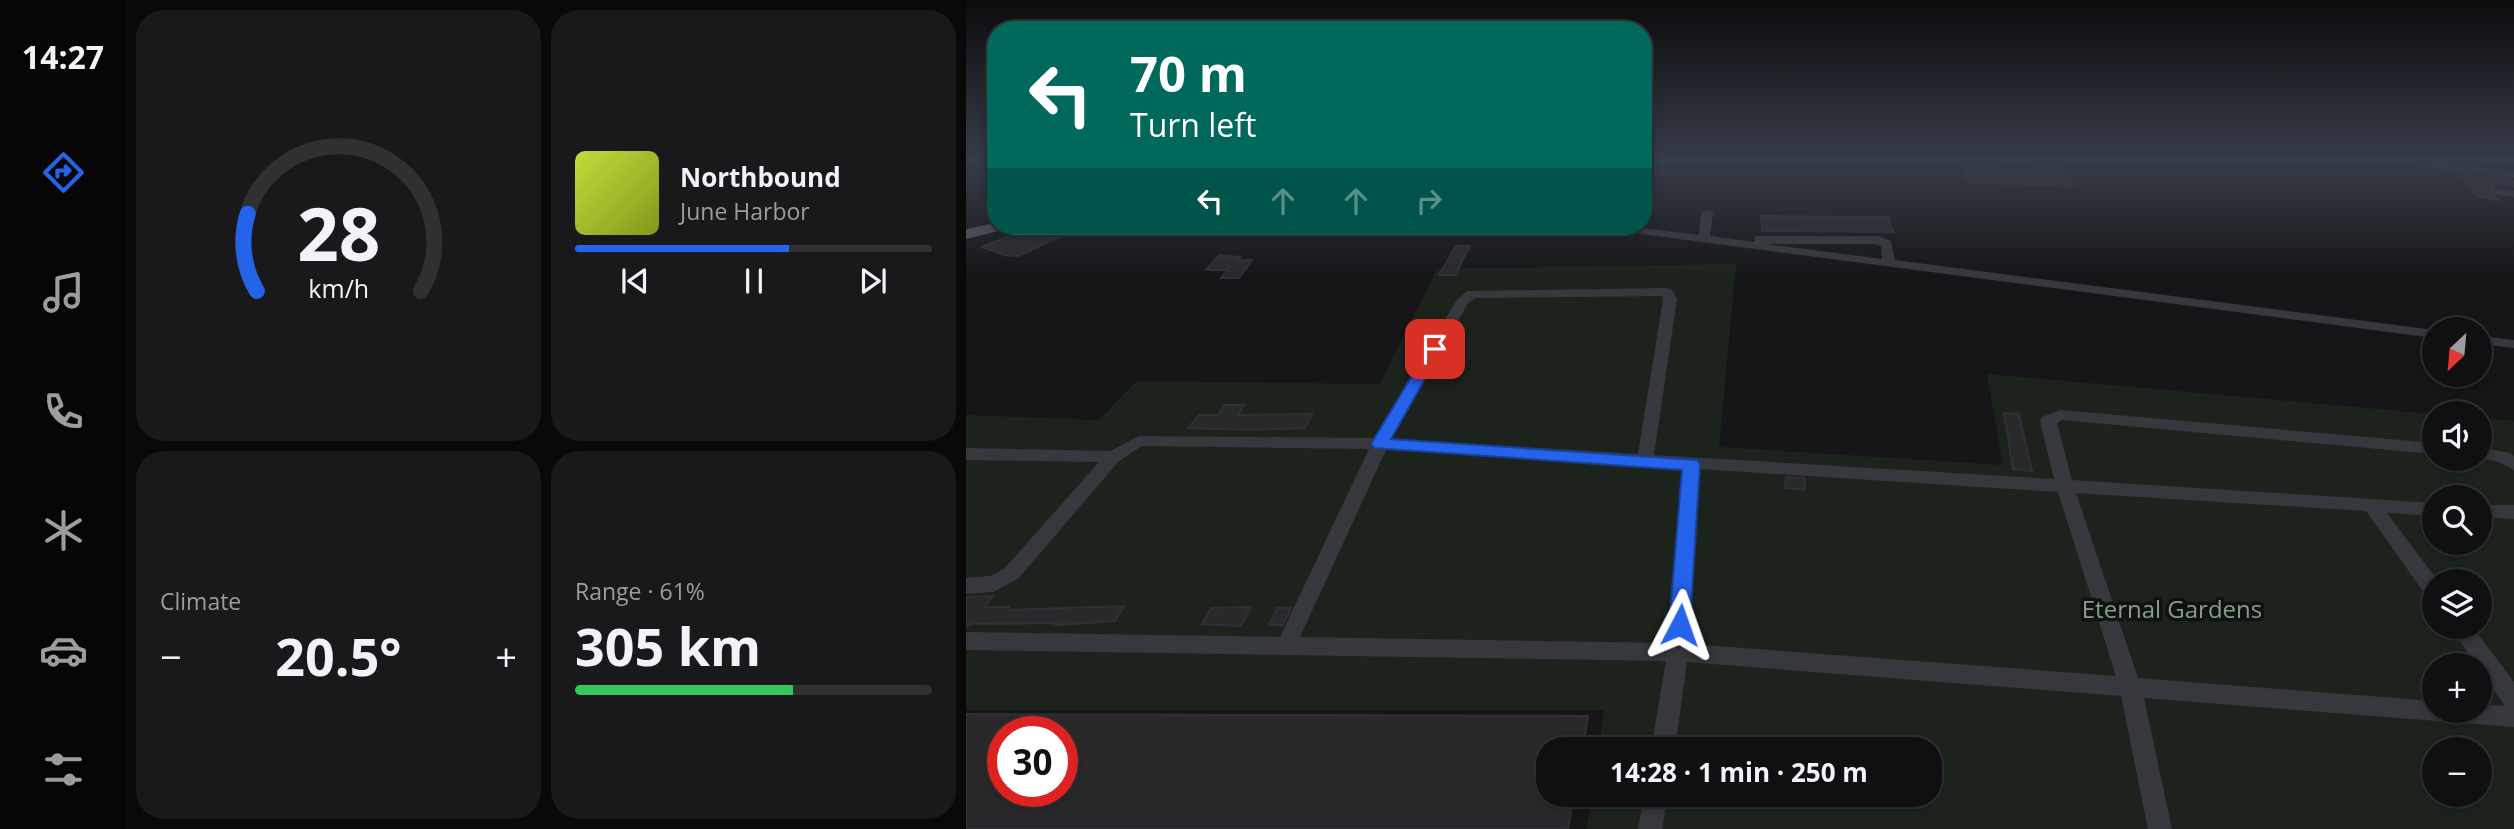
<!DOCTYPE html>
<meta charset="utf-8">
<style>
:root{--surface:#101012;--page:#19191b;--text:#f1f3f6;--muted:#9c9d9f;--line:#303032;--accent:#2563eb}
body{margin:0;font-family:"Open Sans",sans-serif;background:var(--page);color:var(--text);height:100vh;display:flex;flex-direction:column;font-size:26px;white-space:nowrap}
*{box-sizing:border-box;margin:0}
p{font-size:23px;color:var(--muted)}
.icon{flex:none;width:38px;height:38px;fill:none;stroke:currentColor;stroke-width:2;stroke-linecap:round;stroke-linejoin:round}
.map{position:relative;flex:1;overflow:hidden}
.drawer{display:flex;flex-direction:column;gap:10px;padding:10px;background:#09090a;width:840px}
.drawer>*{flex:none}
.hud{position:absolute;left:21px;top:21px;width:665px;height:214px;border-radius:28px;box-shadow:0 4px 10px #0003,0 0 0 2px var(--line);background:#00695c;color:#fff;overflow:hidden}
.needle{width:46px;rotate:206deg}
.fabs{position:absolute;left:1456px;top:317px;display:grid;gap:14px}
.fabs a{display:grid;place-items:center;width:70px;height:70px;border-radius:50%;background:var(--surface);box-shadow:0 4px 10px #0003,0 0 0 2px var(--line);font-size:35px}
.speed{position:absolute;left:21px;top:716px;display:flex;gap:14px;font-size:35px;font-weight:700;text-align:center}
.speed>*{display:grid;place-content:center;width:91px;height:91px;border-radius:50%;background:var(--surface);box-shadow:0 4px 10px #0003,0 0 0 2px var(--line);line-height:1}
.speed .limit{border:10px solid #d22;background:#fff;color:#111}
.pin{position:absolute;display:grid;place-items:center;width:60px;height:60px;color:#fff;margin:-30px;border-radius:14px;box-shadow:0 4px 10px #0006}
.me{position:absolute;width:77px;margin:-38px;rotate:4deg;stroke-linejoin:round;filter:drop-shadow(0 0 5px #0008)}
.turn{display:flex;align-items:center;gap:24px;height:147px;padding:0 28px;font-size:32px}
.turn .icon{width:91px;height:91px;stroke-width:2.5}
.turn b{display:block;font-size:49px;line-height:60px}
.lanes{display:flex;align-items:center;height:66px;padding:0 28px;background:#0003;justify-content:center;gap:35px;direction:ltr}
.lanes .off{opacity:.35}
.big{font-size:52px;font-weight:700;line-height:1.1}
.drawer .card{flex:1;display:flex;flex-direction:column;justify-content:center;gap:10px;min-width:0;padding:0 24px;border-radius:28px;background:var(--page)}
.drawer .dial{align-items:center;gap:0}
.dial svg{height:182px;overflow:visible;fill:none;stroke:var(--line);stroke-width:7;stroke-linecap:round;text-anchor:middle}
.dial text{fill:var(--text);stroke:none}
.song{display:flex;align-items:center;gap:21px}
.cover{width:84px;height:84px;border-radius:10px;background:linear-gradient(135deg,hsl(70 70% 55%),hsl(70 70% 35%))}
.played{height:7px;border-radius:4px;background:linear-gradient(90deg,var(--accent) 60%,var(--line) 60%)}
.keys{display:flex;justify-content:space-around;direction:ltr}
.heat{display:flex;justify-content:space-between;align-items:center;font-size:38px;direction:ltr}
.charge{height:10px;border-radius:5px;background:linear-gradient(90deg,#34c759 61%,var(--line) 0)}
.drawer .tiles{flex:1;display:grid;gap:10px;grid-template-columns:repeat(2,1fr)}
.trip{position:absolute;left:570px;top:737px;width:406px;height:70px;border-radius:28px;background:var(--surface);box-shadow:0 4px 10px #0003,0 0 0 2px var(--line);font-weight:700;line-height:70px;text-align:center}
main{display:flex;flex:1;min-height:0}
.tabs{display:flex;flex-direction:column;width:126px;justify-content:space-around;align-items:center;background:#060607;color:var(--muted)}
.tabs .icon{width:49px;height:49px}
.tabs .active{color:var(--accent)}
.tabs b{font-size:32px;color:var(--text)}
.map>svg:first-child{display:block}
</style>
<main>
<nav class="tabs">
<b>14:27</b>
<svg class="icon active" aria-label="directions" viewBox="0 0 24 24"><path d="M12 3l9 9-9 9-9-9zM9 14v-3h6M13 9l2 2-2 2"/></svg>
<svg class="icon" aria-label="music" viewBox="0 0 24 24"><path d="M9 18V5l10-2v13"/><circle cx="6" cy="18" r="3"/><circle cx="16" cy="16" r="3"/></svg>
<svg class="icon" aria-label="phone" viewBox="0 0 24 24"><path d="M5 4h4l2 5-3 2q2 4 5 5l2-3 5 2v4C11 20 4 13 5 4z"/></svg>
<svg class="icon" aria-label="climate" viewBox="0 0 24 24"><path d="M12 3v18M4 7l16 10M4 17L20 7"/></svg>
<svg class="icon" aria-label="car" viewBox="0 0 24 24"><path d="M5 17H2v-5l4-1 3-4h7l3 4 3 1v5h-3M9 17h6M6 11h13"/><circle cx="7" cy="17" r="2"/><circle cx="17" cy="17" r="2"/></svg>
<svg class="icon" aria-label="filters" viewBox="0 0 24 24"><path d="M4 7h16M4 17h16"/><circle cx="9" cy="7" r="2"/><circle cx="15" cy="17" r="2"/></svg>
</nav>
<section class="drawer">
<div class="tiles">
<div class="card dial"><svg viewBox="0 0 100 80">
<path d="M14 69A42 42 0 1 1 86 69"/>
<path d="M14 69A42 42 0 0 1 10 35" stroke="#2563eb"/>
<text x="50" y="56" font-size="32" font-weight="700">28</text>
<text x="50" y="72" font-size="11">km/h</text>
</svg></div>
<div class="card">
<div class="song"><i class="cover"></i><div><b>Northbound</b><p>June Harbor</p></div></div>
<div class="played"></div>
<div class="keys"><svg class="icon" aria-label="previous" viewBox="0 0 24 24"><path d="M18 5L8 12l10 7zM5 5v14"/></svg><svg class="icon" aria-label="pause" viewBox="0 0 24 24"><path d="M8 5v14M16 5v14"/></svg><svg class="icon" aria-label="next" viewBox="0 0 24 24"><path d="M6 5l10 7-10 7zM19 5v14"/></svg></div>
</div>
<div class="card"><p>Climate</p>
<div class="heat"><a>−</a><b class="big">20.5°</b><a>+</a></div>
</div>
<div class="card"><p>Range · 61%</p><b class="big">305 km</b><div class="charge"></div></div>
</div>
</section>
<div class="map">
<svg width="1548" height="829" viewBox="0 0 1548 829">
<rect width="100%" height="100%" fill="#161618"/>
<path fill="#1c231d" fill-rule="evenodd" d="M770,264l-17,183 284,18 -16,-91 447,40v44h46v-40l34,3v408h-927l5,-34 338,-1v-45h-331l5,-39h-638v-295l133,5 38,-39 243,3 57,-115zM1468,497h46v45h-46zM1468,581h46v45h-46zM1468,665h46v45h-46zM1468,749h46v45h-46z"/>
<path fill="#29292c" stroke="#303034" stroke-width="2" fill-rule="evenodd" d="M996,161l25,1 10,8 44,2 -5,-10 22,1 15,23 -106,-4z
M1495,174l53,7v5l-23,-3 3,5 -4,5 10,7 -22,-3z
M795,216l127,1 5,15 -131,-1z
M68,226h10l20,9 -46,21 -14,-1 -22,-8z
M490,246h14l-15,29h-16z
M253,255l21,2 -4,3h16l-13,18h-18l10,-12 -4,4h-21z
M259,405h19l-6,10 74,-1 -7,14 -54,2 -63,-2 11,-13h19z
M1038,413l15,1 13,57 -19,-2z
M820,477l19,1 -1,12 -19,-2z
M27,596l-9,11h25l-2,3 117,-4 -9,15 -59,4 2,-2 -88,1 -4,4v-31z
M285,607l-10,19 -39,-2 9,-16z
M311,608h14l-8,17h-14z
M0,714l622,2 -5,33h-34v45h25l-6,35h-602zM37,732h59v59h-59z"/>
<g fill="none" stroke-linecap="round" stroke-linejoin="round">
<path fill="#37383d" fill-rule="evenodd" d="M1431,161h28l89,11v6l-112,-14z
M1531,189l17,2v6l-21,-3 -1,-2z
M741,210l6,3 -3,23 45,6v-5l4,-1h119l13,5 4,19 539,70v8l-831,-109 -6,-3h31l71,9 2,-22zM800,244h110l5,2 1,13z
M700,288l5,1 6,10 -23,156 400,24 -14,-58 2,-4 18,-7 374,33v11l-372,-34 -5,3 15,57 362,23v13l-47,-3 51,68h-4v18l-7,-2 -61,-86 -290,-18 62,185 296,23v9h46v-6l25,2 -25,-36v-5h-4l-26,-39h22l42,56v45l-370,-29 28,131h-24l-27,-133 -434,-34 -12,87h-24l15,-88 -700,-11v-18l314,5 89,-188 -227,-3 -23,15 -101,118 -25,13 -27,2v-16l24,-2 14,-7 95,-107 -133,-2v-12l144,3 29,-15 236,2 81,-137 11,-10zM696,296l1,3 -25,155 -247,-15 77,-136 7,-5zM420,450l296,18 -14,175 -368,-6zM733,469l359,23 58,184 -427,-32z
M1514,336l34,4v8l-34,-4z
M1514,447l30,6 4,3v14l-15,-8 -19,-4z
M1514,505h34v14l-34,-2z
M678,794h24l-6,35h-24z"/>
<path fill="#53555c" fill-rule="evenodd" d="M30,223v3h13l-3,3 -40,10v-10z"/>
</g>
<linearGradient id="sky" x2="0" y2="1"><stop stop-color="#0c0c0d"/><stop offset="0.58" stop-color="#363c48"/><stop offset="1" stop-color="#363c48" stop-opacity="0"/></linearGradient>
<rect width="1548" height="277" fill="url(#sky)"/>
<path fill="#2563eb" stroke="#184099" stroke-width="2" d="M469,344l7,5 -51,90 306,21 3,4 -10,161 -3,6 -7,3 -7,-3 -4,-6 13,-155 -308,-22 -3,-4 57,-95z"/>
<g text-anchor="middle" stroke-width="7" stroke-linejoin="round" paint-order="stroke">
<g font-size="24" fill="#7fa381" stroke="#111113">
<text x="1206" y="618">Eternal Gardens</text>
</g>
</g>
</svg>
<div class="fabs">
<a><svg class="needle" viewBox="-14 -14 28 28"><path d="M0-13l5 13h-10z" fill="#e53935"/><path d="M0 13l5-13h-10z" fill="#9c9d9f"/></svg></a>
<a><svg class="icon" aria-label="sound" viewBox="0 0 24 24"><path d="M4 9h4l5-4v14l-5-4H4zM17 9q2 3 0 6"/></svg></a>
<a><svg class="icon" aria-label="search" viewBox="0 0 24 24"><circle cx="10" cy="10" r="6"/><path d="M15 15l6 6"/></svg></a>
<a><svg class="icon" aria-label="layers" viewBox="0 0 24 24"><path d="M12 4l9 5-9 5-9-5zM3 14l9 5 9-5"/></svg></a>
<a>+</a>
<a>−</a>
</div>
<div class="speed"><div class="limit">30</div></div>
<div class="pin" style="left:469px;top:349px;background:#d93025"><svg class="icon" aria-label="arrive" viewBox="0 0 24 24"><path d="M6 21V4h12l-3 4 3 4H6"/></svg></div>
<svg class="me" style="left:714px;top:625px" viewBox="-20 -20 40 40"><path d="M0-17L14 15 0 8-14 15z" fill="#2563eb" stroke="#fff" stroke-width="4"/></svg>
<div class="trip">14:28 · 1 min · 250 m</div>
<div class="hud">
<div class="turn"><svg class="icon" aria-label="left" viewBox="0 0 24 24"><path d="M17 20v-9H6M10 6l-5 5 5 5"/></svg><div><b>70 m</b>Turn left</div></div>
<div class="lanes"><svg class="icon" aria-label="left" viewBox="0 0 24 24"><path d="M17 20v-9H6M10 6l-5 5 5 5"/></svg><svg class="icon off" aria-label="ahead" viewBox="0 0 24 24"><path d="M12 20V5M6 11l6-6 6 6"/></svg><svg class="icon off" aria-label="ahead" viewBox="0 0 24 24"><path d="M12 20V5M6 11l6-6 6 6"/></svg><svg class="icon off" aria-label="right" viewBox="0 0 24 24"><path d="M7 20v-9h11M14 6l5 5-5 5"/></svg></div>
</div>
</div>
</main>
